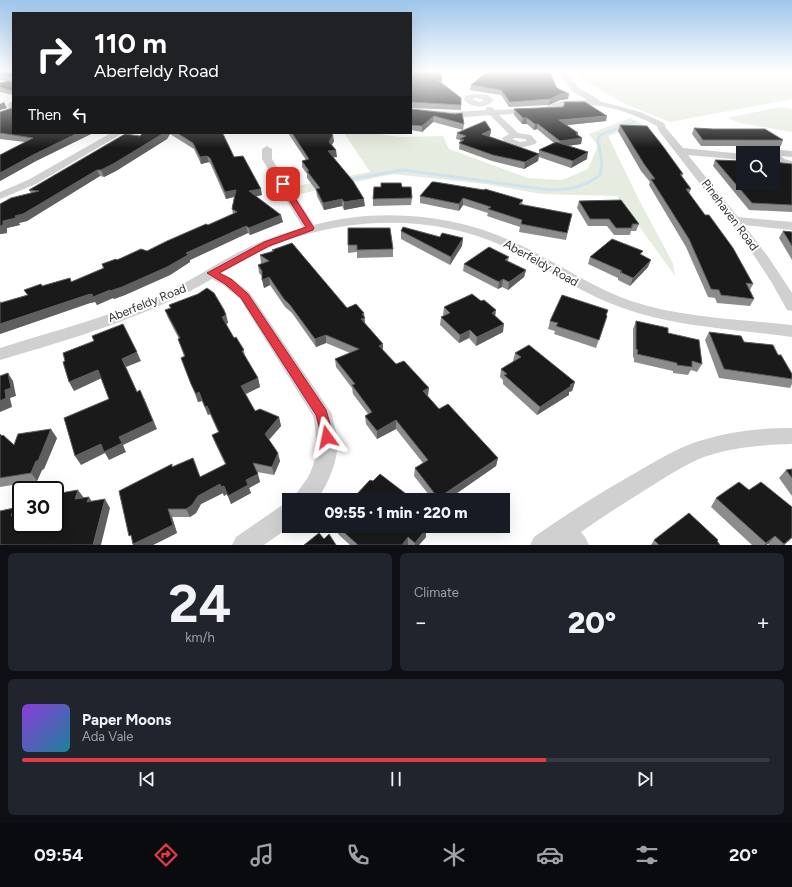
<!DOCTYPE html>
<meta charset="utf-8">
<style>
:root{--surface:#171b24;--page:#20242c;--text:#f1f3f6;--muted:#9ea1a6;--line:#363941;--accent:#e63946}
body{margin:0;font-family:Figtree,sans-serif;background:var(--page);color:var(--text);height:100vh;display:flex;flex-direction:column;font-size:15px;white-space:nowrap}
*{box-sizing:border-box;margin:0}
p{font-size:13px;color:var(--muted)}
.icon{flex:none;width:22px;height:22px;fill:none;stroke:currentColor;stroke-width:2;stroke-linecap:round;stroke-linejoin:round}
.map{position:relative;height:545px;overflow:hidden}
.panel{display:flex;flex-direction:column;gap:8px;padding:8px;background:#0d0f14;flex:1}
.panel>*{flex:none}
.guide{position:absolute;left:12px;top:12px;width:400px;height:122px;border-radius:0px;box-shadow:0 4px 16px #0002;background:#202124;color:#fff;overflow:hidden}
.fabs{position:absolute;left:736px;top:146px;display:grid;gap:8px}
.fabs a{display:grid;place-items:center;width:44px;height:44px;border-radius:0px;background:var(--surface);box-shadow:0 4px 16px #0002;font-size:20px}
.speed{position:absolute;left:12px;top:481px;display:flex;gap:8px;font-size:20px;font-weight:700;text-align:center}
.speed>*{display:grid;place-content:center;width:52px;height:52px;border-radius:50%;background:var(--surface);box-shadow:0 4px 16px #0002;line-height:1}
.speed .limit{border:2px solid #111;border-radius:6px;background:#fff;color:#111}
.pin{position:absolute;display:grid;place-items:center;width:34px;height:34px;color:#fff;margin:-17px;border-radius:8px;box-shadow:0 2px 6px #0006}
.me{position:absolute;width:44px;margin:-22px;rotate:348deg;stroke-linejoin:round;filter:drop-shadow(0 0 3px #0008)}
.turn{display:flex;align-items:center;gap:14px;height:84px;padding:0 16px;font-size:18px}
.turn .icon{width:52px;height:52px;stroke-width:2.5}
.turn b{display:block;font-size:28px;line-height:34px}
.then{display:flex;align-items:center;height:38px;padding:0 16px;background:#0003;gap:8px;font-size:15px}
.big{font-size:30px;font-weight:800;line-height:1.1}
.panel .tile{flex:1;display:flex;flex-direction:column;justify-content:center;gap:6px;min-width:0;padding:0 14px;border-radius:6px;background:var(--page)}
.panel .dial{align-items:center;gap:0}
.dial b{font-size:52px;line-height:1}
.song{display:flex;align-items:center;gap:12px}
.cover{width:48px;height:48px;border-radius:6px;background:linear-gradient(135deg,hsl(270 70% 55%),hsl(190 70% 35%))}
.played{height:4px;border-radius:2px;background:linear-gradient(90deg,var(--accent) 70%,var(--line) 70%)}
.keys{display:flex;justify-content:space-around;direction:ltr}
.heat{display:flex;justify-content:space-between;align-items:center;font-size:22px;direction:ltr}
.panel .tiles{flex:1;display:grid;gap:8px;grid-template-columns:1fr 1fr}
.tile:last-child{grid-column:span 2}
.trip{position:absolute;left:282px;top:493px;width:228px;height:40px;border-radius:0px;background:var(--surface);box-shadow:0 4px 16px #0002;font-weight:800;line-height:40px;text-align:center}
.tab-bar{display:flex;height:64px;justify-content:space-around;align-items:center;background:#090b0e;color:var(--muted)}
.tab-bar .icon{width:28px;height:28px}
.tab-bar .active{color:var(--accent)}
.tab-bar b{font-size:18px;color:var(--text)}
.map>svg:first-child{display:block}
</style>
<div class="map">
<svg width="792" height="545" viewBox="0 0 792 545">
<rect width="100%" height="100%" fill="#fff"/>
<path fill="#e6ecdf" d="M572,71h220v28l-122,23 -47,-19 -43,-25z
M779,107l13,2v23l-52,-9 -12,-5z
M630,118l13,6 -35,12 31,64 34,63 2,13 -58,-80 -76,-2 -56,-10 -92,-10 -93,20 -4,-8 74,-14 -26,-39h26l31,4 42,-1 6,13 79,29 34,2 26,-11 10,-23 -9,-12z"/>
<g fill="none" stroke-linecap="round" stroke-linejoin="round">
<path stroke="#cfe2ee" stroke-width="2.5" d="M624,126l10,-4"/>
<path stroke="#cfe2ee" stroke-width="3" d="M346,180l57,-10 147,20c20,0 34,-3 50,-15l2,-11 -4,-25 2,-4 26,-10"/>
<path fill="#d0d0d0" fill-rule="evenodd" d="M558,71h7l14,17 19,11 1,2 41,11 24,11 2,5 17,20 60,6v6l-55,-5 50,62 54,5v8l-48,-5 25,33 23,35v18l-5,-1 -15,-27 -27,-41 -86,-111 -2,-5c-24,-13 -55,-24 -83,-21 -8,0 -20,6 -27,5v-4l14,-5 27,-1 -15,-8z
M475,94l13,1 6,5c-8,9 -22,8 -30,0l1,-4zM475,98l10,2 -6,2 -7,-3z
M13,101v9h-3l-3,-6z
M486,107h6l3,3 40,-2 1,2 -4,2 -33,3 19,18 13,2 6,7 -2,2 -15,4 -15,-5 -3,-5 7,-4 -19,-19 -35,3 -44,-5v-4l44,3 31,-2zM516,138l9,1 2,2 -7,1 -8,-3z
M111,133h12l-87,51 -36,15v-7l28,-12z
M267,146l5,3v10l42,66c66,-18 144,-11 206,20 38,18 71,42 111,56 51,17 108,18 161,24v12c-57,-8 -118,-10 -172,-30 -42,-15 -76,-41 -115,-60 -62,-29 -138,-31 -204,-11 -28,8 -54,22 -79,37l11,6 17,14 82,121c1,7 3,14 5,21 3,23 -8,47 -20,65h-24c4,-9 10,-15 15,-23 11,-19 9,-42 5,-61l-73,-117 -17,-14 -11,-6c-65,38 -140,60 -212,81v-12c57,-18 117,-33 172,-59 24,-11 45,-26 69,-38 20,-10 40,-18 62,-23l-41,-69v-10z
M779,150l13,1v6l-11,-1 3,3 8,2v6l-16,-4 -3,-3v-7z
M792,428v16c-30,1 -59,3 -88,13 -18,7 -35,18 -51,28 -24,15 -48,30 -72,47l4,5 4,8h-59l4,-8c33,-23 67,-45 103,-65 19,-11 40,-24 62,-31 32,-10 60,-13 93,-13z
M289,503v23h2l-27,19h-32l4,-8 45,-31z"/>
</g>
<path fill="#8c8c8c" d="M0,71h13v24l-13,-3v-9l9,-2 -9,-1z
M411,71l31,10v3l19,21v5l-50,-2z
M471,85l86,3 11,11 -8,1 -11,5 -40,2 -8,-12 -31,-5z
M564,102l42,19 -39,4 11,8v2l4,3 -1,6 -13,2 19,13 -16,9 -32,-11 -1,4 -14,8 -32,-8 -33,-12 1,-9 -4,-1 1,-6 34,-3 -1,6 -1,1 50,17v-4l15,-7 -17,-14 -3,1 -7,-6h-5l-8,-9v-6l49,-2z
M12,108l1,25h80l-57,28 -36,20v-26l25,-13 -25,-3v-27z
M411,109l53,15 -1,6 -30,-8 -11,10 -11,-2z
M620,125l63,49 -1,2 9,13 -2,5 64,90 -3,6 4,9 -4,7 -33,-3 -2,-5 -7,-1 -22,-50 -37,-62 1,-3 -9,-11 -23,-40z
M694,128l89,12 -2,6h-80l-9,-12z
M143,133h78l13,24 28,38 -6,1 27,26 -33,13 -2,-2 -58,27v2l-20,13 -45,20 -11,4 -1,-1 -16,7 -2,-3 -5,1 -90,31v-34l1,3 26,-8 -3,-5 18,-4 28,-8 2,4 31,-13 -1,-5 45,-13 86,-37 -1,-5 2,-12 -8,2 -15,-34 -2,-3 -8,2 -7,-15 -24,-15 -3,5 -51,32 -12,6 -4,-1 -73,45 -8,2 1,2 -13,3v5l-7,1 31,-41 -2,-3 111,-54z
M288,133h42l4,8 -2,4 5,12h-4l32,49 -21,4 -2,-4 -18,4 -7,-14 -1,-6 -9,-12v-4l-5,-7v-6l4,-1z
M715,160l77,4v48l-43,-2 -36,-44z
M402,187l10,11 -1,7 -38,1v-7z
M420,196l103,4 -1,5 50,9 -6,26 -47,-8 1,-5 -33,-11 1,-3 -25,-8 -4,6 -39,-8z
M579,201l60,23 -3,7h-5l-1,4h-16l-7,-9h-19l-11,-18z
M348,228l45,21v8l-36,1v-6l-9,1z
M401,231l39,6 23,1 -1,8 -12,19 -49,-26z
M783,231l9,1v28l-13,-22z
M272,250l75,58 17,5 1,10 18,21v6l13,14 32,32 11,13 59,49 -2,8 -49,34h-14l-19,-24 1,-8 8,-5 -27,-34 -19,10 -11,-15 -1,-8 3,-2 -15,-20 -1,-6 -16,-21 -1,-8 15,-6 -24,-10 -10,4 -24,-34 -7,-6 -15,-22 -6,3 -2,-12 -3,-3 -1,-8 4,-2h-1l-1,-8 12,-3z
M642,255l6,12 -18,19 -12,-6v-2l-30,-14 2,-7z
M509,257l-1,4 18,9 -2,7 -16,13 -6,-3 -4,2 -35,-18 1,-7z
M169,305l57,10 2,8 -2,1 8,14 10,12 1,6 13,22 2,9 -15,7 10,17 24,6 2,9 -12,14 11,21 -6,14 -17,-3 3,10 -11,6 2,5 -20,11 -4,-10 -3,2 -1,-3 -22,11 -5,9 -6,4h-18l5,16 -24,12h-20l-1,-5 41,-73 27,10 25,-13 -10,-21 -3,-8 6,-3 -8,-18 -2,1 -6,-14 -4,1 -14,-36v-10l-6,-17h1l-11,-21 -3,-8 5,-2z
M444,307l51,9 8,16 -27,14 -7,-8 -10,5 -19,-18 1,-8 3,-1 -1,-1z
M608,310l-2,5 1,1 -11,32 -42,-14 1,-3 -7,-2 2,-8z
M636,321l32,12 34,31 -5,8 -6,-2 -3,5 -15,-2v-2l-39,-9v-4l-1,-1v-28z
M709,332l69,23 14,19v10l-2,4 -71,-10 -14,-38z
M515,353l60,29 -3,9 -3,1v3l-32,20 -34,-31v-4l-3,-3 1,-8 13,-8h-1z
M0,434l14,11 43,-7 -13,31 -2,1 -5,11 -37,6z
M792,469v27l-13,-18 7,-8z
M373,481l41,19h-59v-4z
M716,498l76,40 -8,7h-15l-1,-1 -2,1h-14l-41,-38z
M337,526h94l-5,7v4l-7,8h-69l-12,-11z
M654,540l63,2 3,3h-69z"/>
<path fill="#5f5f5f" d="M561,94h8l-1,5 -8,1 -11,5 1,-6z
M4,102l3,6 -7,2v-6z
M434,116l-1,6 -11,10v-6z
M607,116l-1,5 -48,5 1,-6z
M523,118h4v6h-5z
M535,124h3l-1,5 -3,1z
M491,130l-1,6 -9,5 1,-7z
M78,133h15l-57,28 -36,20v-8l33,-18z
M164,133h6v1l-3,5 -51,32 -12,6 -3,-7z
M578,133l-1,6 5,-1 -1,6 -23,3 2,-6z
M333,135l1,6 -4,7 -1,-6z
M336,150l1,7 -9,1v-7z
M588,152l-1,7 -16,9 2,-7z
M539,154l-1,7 -14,8 1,-7z
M207,156l2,6 -8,2 -1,-7z
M97,170l3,6 -73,45 -8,2 1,2 -13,3v5l-7,1v-8l3,-5 12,-5z
M261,189l1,6 -12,3 -1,-7z
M236,190l1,6 -11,3 -1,-7z
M463,198v7l-4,6v-7z
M342,199v7l-18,4 -1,-7z
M364,199l1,7 -21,4v-8z
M281,215l2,7 -33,13 -1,-7z
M246,226l2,7 -58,27v2l-20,13 -45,20 -11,4 -1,-1 -16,7 -4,-8 17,-7 76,-37z
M463,238l-1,8 -12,19 1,-8z
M651,260l-3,7 -18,19 3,-8z
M526,270l-2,7 -16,13 1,-8z
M269,277l1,8 -6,3 -2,-8z
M503,279l-1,8 -4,2 1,-7z
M92,294l3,8 -5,1 -90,31v-10l87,-29z
M496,310l-1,8 -3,-5z
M364,313l1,13 -4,-7 1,-5z
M226,315l2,8 -4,2 -2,-8z
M504,324l-1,8 -27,14 1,-9z
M470,330l-1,8 -10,5 1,-8z
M326,335v8l-10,4 -1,-8z
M383,344v8l-4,-6z
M137,352l4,9 -15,6 -4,-8z
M98,370l4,8 -28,13 -5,-9z
M8,373l5,8 3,15 -6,2 2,9 -12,5v-11l5,-11z
M258,378l2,9 -16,8 -3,-9z
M575,382l-3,9 -3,1v3l-32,20 3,-8z
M429,388l-1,8 -5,-5z
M199,392l3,9 -4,1 -2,-8z
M144,398l13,31 -34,16 3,7 -17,8 -4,-7 -24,12 -6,-9 26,-12 18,-7z
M207,406l3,8 -2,1 -3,-8z
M279,417l2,9 -14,16 -2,-8z
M396,420v9l-19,10v-8z
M51,429l6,9 -13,31 -2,1 -5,11 -6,-8 5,-12z
M278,453l2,8 -6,14 -2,-8z
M498,458l-2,8 -49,34h-9v-2z
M258,474l2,8 -11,6 2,5 -20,11 -3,-8 18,-16z
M220,484l3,9 -22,11 -5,9 -6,4 -4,-8 12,-13z
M224,486l3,8 -3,2 -3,-9z
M78,490l6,8 -9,1z
M89,497l5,8 -7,-3z
M105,499l5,9 -9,37h-8z
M14,508l7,8h-10z
M168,509l4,8 5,16 -24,12h-20v-1z
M426,526h5l-5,7v4l-7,8h-4v-2z
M775,536l-7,8 -2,1h-2z
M408,537v8h-6z
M792,537v1l-8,7h-1z"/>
<path fill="#1a1a1a" stroke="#5f5f5f" d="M0,71h13v6l-13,-2z
M411,71h29l2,10 -4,-1 23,18v7l-50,-3v1z
M488,71h61l8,17 12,6h-8l-11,5 -40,3 -9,-12 -30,-5z
M13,80v11l-13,-4v-4z
M12,102h1v31h65l-45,22 -33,18v-18l33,-17 -33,-5v-21l12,-4z
M564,102h21l22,14 -48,4 19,13 -2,1 6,4 -22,3 -22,-17h-3l-8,-6h-4l-9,-9 49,-2 2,-3z
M411,109l44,5 7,-1 2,11 -30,-8 -12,10 -11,-1z
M485,121l6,9 -9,4 57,20 -14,8 -32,-7 -34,-12 5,-3 -4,-1 6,-3 -9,-3z
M620,125l27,1 15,19 21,29h-3l11,15h-5l19,26h4l24,33 20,36 -7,-1 8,16 -33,-4 -2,-5 -8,-1 -22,-50 -38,-60h4l-11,-15z
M694,128l19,1h52l18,11h-80z
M143,133h21l-51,31 -12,6h-4l-74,44 -8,2 1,2 -13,3v4l-3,1v-22l11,-6 28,-7 -10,-1 96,-56 15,2z
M177,133h44l2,1 11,23 9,-1 18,33 -12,2 32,24 -32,13 -3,-2 -60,27 2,2 -21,12 -45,20 -12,4v-1l-17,7 -1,-3 -5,1 -87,29v-21l28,-8 -4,-5 17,-6 1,2 28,-8 1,4 33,-14 -2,-4 14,-5 1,1 24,-11 6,2 20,-10 39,-17 2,1 29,-13 -5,-3 4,-19 -11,2 -15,-34 -3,-2 -7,1 -7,-14z
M292,133h38l3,2 -4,7 7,8 -8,1 25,30 11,18 -20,3 -2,-3 -19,4 -7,-14 4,-1 -13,-17h2l-7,-10 7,-2z
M556,142l32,10 -15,9 -34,-11z
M715,160l28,1v22h30v-21l19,2v41l-40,-2z
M432,182h3l49,8 1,-1 38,11 -4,4 53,10 -5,19 -46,-9 1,-4 -34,-11 3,-2 -28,-9 -4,6 -39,-8z
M381,183h20l1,4h9l1,11 -39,1 1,-12h7z
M621,200l18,24h-7l1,2h-2l1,2h-16l-7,-9h-19l-11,-18z
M403,227l37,10 2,-4 21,5 -12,19 -50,-26z
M348,228h42l3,21 -36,1v-5h-9z
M783,231l9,1v14z
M612,239l31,12 -3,3 11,6 -18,18 -13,-6 2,-1 -32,-14z
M292,243l55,65 9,-4 8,9 -2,1 3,4 -4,1 22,25 -4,2 17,18 8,-3 25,27 -6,3 16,18 9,-5 50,54 -60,40 -23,-30 13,-8 -32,-40 -19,11 -12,-15 7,-4 -20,-27 3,-1 -20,-25 24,-10 -33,-14 -11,4 -25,-34 -6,-6 -15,-22 -7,3v-9l-4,-6 11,-4 -9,-6 14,-4 -2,-1z
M489,247l20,10 -4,3 21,10 -17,12 -6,-3 -4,3 -35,-18z
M207,288l7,5 10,17 2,5 -4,2 12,21 2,-1 8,13 -2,1 16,27 -17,8 14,25 5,-2 19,8 -14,17 13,19 -6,14 -19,-4 5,11 -12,6 2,5 -20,11 -4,-10 -3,1 -1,-3 -22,12 -6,9 -6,4h-18l5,16 -40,19 -2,-9 -2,1 -10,-45 53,-27v3l21,-9 7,19 26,-13 -14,-29 7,-3 -12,-26 -2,1 -6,-15 -3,2 -5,-10 -10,-26 4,-2 -7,-17 2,-1 -15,-28 6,-2 -2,-3 29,-11z
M472,294l9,7 3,-1 12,10 -4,3 12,11 -27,13 -7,-7 -10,5 -19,-18 9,-4 -6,-6z
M562,295l46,15 -2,5 1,1 -8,24 -43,-14 2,-3 -8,-2z
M636,321l32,7v5l31,7 3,24 -10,-3v6l-15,-2v-2l-40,-9 1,-4 -2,-1z
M123,324l14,28 -15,7 15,33 3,-2 13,31 -34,16 3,6 -18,9 -3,-8 -26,12 -11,-38 45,-19 -11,-29 -29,12 -6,-20 2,-1 -2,-8 31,-12 -2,-5z
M709,332l32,4 3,6 29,3 5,10h3l11,19v5l-68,-10z
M529,345l46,37 -5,3 1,1 -31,21 -36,-32 3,-1 -6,-5 20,-12 -6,-4z
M8,373l3,15 -6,2 1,8 -6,3v-25z
M51,429l-13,32h-2l-5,12 -31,5v-44l2,2 1,-1 11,10 4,-11z
M792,469v9l-6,-8z
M380,474l34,26h-54l-5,-4 15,-16 3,1z
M739,482l10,8 12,-8 31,25v30l-8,7 -9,-8 -9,7 -50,-45z
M78,490l-3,9 14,-2 -2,5 18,-3 -12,46h-93v-34l14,-3 -3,8 10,-2v10h34v-30z
M689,513l29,27 -1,1 3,4h-61l-5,-5z
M337,526h89l-1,1 1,2 -11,14 -7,-6 -6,8h-44z
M319,533l5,6 5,-5 7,11h-32z"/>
<linearGradient id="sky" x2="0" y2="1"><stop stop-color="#9ec6ea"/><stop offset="0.48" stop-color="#fff"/><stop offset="1" stop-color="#fff" stop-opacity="0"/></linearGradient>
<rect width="792" height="148" fill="url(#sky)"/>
<path fill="#e63946" stroke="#96252e" d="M283,181l3,3 28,44 -1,2 -44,16 -50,27 12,6 17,15 78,116 8,27 -2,4 -5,2 -4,-2 -7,-26 -75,-117 -16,-14 -18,-11 57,-31 42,-15 -27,-43z"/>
<g text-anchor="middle" stroke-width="4" stroke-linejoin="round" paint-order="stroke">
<g font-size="12" fill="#333" stroke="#fff">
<text transform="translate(730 215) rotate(53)" y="4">Pinehaven Road</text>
<text transform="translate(541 263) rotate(29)" y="4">Aberfeldy Road</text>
<text transform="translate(147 303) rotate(-22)" y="4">Aberfeldy Road</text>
</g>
</g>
</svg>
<div class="fabs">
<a><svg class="icon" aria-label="search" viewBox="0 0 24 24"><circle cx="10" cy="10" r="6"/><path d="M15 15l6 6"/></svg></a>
</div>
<div class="speed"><div class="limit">30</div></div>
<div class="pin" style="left:283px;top:184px;background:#d93025"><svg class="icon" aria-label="arrive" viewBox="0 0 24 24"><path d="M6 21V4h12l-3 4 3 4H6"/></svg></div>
<svg class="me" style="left:327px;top:437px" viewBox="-20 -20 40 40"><path d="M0-17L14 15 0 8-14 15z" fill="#e63946" stroke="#fff" stroke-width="4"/></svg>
<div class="trip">09:55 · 1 min · 220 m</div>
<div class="guide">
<div class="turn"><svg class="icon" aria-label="right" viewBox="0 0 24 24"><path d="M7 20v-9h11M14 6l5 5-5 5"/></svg><div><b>110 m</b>Aberfeldy Road</div></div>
<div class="then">Then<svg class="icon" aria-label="left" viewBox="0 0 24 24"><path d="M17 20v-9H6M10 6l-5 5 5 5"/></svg></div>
</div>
</div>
<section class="panel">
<div class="tiles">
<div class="tile dial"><b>24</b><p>km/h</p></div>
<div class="tile"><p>Climate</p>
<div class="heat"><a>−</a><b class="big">20°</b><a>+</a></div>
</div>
<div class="tile">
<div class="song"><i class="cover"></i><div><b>Paper Moons</b><p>Ada Vale</p></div></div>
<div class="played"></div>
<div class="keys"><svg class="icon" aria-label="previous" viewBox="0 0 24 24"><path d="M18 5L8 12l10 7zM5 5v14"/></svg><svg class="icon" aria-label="pause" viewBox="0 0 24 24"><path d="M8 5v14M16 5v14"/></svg><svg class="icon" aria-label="next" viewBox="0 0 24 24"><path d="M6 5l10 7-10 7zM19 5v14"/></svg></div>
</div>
</div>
</section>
<nav class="tab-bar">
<b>09:54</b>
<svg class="icon active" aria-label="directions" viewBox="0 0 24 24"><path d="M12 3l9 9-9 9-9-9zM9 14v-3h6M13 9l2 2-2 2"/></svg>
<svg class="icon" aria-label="music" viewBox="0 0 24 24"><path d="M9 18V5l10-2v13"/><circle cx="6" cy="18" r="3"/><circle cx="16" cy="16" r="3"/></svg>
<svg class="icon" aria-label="phone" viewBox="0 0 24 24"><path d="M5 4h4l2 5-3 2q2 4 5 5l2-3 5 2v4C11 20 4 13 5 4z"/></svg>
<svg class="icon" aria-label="climate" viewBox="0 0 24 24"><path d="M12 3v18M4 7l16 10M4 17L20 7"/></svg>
<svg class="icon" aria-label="car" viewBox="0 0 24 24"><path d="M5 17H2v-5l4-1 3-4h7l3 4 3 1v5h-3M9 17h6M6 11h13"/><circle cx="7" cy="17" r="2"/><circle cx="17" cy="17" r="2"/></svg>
<svg class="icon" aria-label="filters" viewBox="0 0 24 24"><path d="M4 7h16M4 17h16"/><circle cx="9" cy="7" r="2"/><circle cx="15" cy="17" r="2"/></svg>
<b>20°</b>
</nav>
